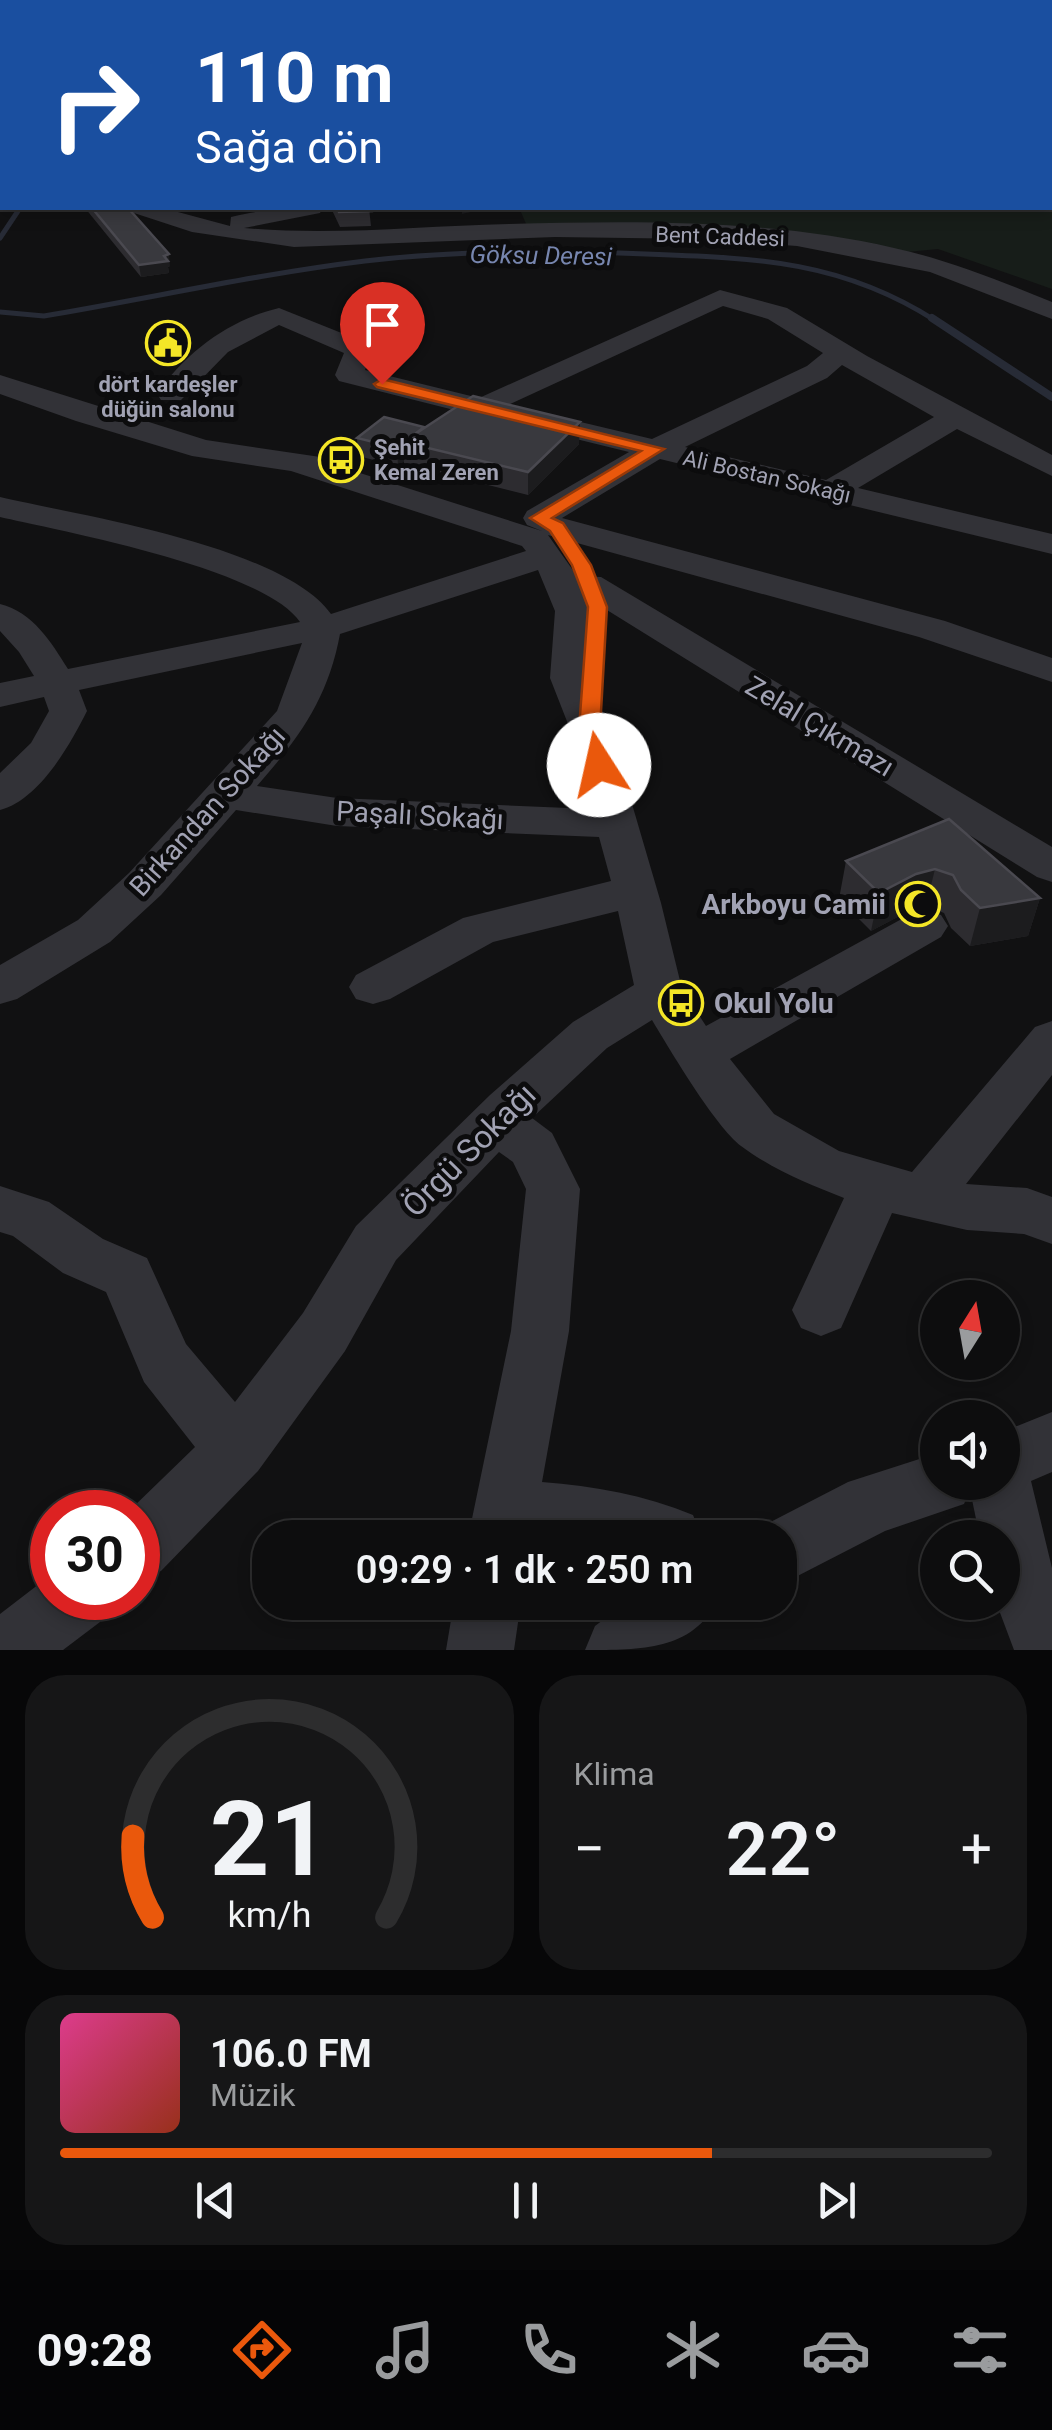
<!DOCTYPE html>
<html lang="tr">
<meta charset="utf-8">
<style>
:root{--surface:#0d0d0e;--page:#161617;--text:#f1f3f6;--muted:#9a9c9e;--line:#2d2d2e;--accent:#ea580c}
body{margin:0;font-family:Roboto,sans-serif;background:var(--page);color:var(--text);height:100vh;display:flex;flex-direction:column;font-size:38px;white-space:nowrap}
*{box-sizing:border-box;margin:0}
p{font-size:32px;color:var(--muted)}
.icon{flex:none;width:55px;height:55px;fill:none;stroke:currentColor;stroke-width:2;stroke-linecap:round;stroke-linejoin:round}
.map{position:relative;height:1650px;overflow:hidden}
.drawer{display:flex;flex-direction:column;gap:25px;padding:25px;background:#070708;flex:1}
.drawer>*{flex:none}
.guide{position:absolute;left:0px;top:0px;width:1052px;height:210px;box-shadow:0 5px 15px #0003,0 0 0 2px var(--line);background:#1a4fa0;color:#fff;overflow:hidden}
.needle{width:65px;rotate:11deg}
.buttons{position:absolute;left:920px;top:1280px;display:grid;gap:20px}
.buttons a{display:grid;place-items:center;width:100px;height:100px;border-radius:50%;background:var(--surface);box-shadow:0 5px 15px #0003,0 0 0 2px var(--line);font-size:50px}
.speed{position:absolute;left:30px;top:1490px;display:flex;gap:20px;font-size:50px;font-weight:700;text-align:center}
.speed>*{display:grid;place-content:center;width:130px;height:130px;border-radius:50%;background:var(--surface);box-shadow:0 5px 15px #0003,0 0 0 2px var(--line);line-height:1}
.speed .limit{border:15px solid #d22;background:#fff;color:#111}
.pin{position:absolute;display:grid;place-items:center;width:85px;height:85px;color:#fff;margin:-102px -42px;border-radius:50% 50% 50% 0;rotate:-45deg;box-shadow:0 0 10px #0007}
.pin .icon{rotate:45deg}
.me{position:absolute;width:110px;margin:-55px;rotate:350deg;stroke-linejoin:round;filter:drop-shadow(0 0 8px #0008)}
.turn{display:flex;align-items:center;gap:35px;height:210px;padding:0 30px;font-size:45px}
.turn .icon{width:130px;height:130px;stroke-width:2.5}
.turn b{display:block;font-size:70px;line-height:85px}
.big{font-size:75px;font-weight:600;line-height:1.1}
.drawer .card{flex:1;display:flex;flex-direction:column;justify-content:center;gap:15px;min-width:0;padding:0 35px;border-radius:40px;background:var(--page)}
.drawer .dial{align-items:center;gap:0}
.dial svg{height:260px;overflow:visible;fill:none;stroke:var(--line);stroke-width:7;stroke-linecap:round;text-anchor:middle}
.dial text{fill:var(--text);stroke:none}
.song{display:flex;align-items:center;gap:30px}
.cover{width:120px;height:120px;border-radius:15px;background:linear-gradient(135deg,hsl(330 70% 55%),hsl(10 70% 35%))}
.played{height:10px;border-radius:5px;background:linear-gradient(90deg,var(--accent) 70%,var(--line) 70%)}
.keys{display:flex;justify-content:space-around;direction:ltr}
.heat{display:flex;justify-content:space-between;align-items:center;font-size:55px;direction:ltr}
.drawer .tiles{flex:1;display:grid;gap:25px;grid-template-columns:1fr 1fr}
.card:last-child{grid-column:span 2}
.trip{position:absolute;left:252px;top:1520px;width:545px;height:100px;border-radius:40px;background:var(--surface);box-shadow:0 5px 15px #0003,0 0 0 2px var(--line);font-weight:600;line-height:100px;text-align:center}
.dock{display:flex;height:160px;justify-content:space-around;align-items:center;background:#050506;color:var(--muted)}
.dock .icon{width:70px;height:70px}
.dock .selected{color:var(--accent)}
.dock b{font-size:45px;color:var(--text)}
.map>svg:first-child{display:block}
</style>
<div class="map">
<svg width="1052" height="1650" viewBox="0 0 1052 1650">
<rect width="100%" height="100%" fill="#111112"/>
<path fill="#171d19" d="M540,0h512v289l-114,-40 -31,3 -380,-26 -7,-16 530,-2v-206h-519z"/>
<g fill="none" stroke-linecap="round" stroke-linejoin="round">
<path stroke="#272b36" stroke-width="5" d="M0,238l20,-30
M0,312l44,4c107,-18 214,-42 321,-55 93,-11 187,-11 281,-7 109,4 195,6 290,67"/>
<path stroke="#272b36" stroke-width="8" d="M932,318l120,79"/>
<path fill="#323237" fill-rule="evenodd" d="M130,208h33l67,18 1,-9c31,-8 60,-9 92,-9l-3,5 -76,15c89,8 176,-2 265,-4 127,-3 260,-5 385,24 55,12 106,33 158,54v17l-122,-47 -133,-26 -97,-7 -145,-2 -261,10 -102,-15 -58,-19z
M720,290l67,18 80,48 185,99v21l-95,-47 -99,59 194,46v20l-392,-95 -98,59 383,103 107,37v24l-133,-45 -371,-102 29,41 24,1 451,270v35l-15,-5 -451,-280 5,14 -3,67 22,51 51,174 21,86 24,37 203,-111 16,-5 16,5 7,11 -7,11 -211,122 44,55 65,37 73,21 123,-145 17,-6v54l-86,109 61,4 25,9v47l-28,-10 -57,-4 -75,-17 -51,115 -20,8 -20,-8 -9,-18 52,-112c-36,-14 -72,-29 -103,-52 -26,-20 -71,-96 -89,-126l-45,28 -75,70 20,15 28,56 -11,142 -27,151c52,4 103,13 151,33l9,23h-234l43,-207 15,-142 -13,-27 -14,-10 -103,108 -51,91 -87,120 -97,100 -23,9v-68h-10l67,-65 -51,-65 -38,-90 -43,-19 -50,-37 -13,-4v-46l49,16 54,37 44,19 39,86 49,58 68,-89 53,-87 134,-131 83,-73 61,-37 -16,-74 -125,31 -103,57 -17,5 -17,-5 -7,-12 7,-12 107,-57 148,-37 -12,-44 -262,-11 -101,-16 -75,85 -51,47 -93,57 -17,5v-39l78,-45 51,-47 148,-162 25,-68 -223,47 8,21c-17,34 -48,89 -87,99v-37l31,-30 18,-32 -5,-14 -44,10v-24l34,-7 -15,-24 -19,-21v-27c33,8 51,38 68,65l232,-47c-36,-53 -234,-90 -300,-105v-20c82,19 282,49 331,117l195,-63 -4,-5 -231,-75 -99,-15 -116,-35 -76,-27v-19l206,65 128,19 4,7 204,65 -15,-6 -4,-7 4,-7 102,-59 -114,-28 -4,-6 4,-6 11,-3 126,30 155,-73 16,-13 -55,-34 -45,-13 -241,111 -143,-36 -4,-6 9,-22 -65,-28 -51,27 -47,48h-20l-4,-6c29,-42 72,-74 122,-86l90,36 4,6 -8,20 114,28zM842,365l92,52 -108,63 -141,-33 142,-69zM538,570l17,41 -5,67 20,51 22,80 -255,-11 -80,-12c42,-48 71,-87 83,-152z
M1052,1412v60l-21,9 21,87v82h-38l-18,-48h6v-64h-22l-10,-48 -6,14 -79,27 -105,54v-47h-27l4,-9 91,-47 90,-29v29h64v-50z
M52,1574v24h57l-9,24 -37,28h-63v-36z
M454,1602h67l-7,48h-68z
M627,1602h90c-26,48 -74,48 -132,48l10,-24z"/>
</g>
<path fill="#2d2c30" d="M0,0h157l-2,2h-153v4h-2z
M85,208h43l42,58 -2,1 1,6 -28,4z
M331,208h38l2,18 -31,1z
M424,429l155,15 -51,51 -124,-31v-3l-6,5 -40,-10 -1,-18z
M949,819l91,79 -12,38 -58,10 -19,-18 -7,-15 -18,-7 -19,6 -36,19 -32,-32 7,-38z"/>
<path fill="#1c1c1e" d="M462,208h26l-26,6z
M169,254l1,12 -2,1 1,6 -28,4 -2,-12z
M580,422l-1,22 -51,51v-23z
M403,443l1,18 -6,5 -1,-18z
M935,869l-9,37 -19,6 -36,19 8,-38 37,-19z
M1040,898l-12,38 -58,10 10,-38z"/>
<path fill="#39393e" stroke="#4a4950" stroke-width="2.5" d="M42,0h105l-2,2h-103z
M92,208h36l41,46 -5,2 4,5 -29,4z
M337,208h32l2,3 -32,1z
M473,396l107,26 -52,50 -125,-30z
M384,417l40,10 -27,21 -40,-10z
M949,819l91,79 -60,10 -19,-18 -8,-15 -18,-6 -19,5 -37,19 -33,-32z"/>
<path fill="#ea580c" stroke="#983908" stroke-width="2.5" d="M382,379l282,70 -112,69 11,5 28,42 16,42 -7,122 10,36 -4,5h-15l-12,-41 9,-122 -16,-42 -22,-34 -20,-13 111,-67 -264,-64 -3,-3z"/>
<defs>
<symbol id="civic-ring" viewBox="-11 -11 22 22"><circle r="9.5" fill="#0c0c0d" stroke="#f4e627" stroke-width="1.5"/><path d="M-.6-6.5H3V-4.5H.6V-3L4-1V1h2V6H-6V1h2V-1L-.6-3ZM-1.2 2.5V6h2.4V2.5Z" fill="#f4e627"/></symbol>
<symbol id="bus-ring" viewBox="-11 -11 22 22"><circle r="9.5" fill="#0c0c0d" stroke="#f4e627" stroke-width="1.5"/><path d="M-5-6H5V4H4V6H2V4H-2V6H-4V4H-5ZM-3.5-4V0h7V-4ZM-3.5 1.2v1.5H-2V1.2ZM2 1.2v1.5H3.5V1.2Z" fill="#f4e627"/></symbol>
<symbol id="mosque-ring" viewBox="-11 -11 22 22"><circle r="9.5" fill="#0c0c0d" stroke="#f4e627" stroke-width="1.5"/><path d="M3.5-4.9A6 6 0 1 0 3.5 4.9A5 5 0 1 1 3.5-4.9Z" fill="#f4e627"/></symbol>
</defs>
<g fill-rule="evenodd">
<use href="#civic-ring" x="143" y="318" width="50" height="50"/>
<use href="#bus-ring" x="316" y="435" width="50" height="50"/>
<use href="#mosque-ring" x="893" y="879" width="50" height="50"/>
<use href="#bus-ring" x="656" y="978" width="50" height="50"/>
</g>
<g text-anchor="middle" stroke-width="10" stroke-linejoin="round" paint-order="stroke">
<g font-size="22" fill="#a1a2b3" stroke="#0c0c0d">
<text transform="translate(720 236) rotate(2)" y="8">Bent Caddesi</text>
<text transform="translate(767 476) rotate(13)" y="8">Ali Bostan Sokağı</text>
</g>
<g font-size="22" font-weight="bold" fill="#a1a2b3" stroke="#0c0c0d">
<text x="168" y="392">dört kardeşler<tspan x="168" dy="25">düğün salonu</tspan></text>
<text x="374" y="455" text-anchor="start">Şehit<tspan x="374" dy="25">Kemal Zeren</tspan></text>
</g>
<g font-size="25" font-style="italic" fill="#7786af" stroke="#0c0c0d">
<text transform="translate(541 255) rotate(1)" y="9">Göksu Deresi</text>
</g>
<g font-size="28" fill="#a1a2b3" stroke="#0c0c0d">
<text transform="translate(820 726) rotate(31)" y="10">Zelal Çıkmazı</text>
<text transform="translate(207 811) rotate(-48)" y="10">Birkandan Sokağı</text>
<text transform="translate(420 815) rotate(3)" y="10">Paşalı Sokağı</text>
</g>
<g font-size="28" font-weight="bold" fill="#a1a2b3" stroke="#0c0c0d" text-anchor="end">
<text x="886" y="914">Arkboyu Camii</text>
<text x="714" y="1013" text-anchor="start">Okul Yolu</text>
</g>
<g font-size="32" fill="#a1a2b3" stroke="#0c0c0d">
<text transform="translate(469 1150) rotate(-45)" y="11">Örgü Sokağı</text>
</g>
</g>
</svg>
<div class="buttons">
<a><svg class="needle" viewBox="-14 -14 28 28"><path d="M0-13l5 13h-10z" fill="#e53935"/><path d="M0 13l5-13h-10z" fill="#9a9c9e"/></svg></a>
<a><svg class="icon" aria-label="sound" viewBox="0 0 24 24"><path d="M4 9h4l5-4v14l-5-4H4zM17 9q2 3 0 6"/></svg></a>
<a><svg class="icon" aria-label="search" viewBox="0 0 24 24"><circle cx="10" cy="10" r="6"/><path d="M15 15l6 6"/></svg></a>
</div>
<div class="speed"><div class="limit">30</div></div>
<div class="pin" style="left:382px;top:384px;background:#d93025"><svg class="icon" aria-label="arrive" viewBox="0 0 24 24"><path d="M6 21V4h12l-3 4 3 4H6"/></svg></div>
<svg class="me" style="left:599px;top:765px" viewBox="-20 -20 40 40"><circle r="19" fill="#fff"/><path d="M0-13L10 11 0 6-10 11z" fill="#ea580c"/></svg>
<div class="trip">09:29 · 1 dk · 250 m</div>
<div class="guide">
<div class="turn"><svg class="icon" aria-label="right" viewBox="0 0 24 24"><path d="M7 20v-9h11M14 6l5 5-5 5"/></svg><div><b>110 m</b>Sağa dön</div></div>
</div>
</div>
<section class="drawer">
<div class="tiles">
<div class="card dial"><svg viewBox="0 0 100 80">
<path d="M14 69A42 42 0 1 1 86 69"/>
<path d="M14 69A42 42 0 0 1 8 44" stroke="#ea580c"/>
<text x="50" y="56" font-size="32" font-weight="700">21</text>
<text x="50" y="72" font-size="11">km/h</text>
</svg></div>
<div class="card"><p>Klima</p>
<div class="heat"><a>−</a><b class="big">22°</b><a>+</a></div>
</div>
<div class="card">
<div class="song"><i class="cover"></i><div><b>106.0 FM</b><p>Müzik</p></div></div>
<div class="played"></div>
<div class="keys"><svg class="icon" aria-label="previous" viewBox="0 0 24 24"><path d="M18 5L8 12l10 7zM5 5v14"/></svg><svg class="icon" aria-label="pause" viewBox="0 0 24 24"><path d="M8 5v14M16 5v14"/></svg><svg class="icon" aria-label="next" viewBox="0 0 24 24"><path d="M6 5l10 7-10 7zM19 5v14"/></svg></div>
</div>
</div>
</section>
<nav class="dock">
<b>09:28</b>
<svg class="icon selected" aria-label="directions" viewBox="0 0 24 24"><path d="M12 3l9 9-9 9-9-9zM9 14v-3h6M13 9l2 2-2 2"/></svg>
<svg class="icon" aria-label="music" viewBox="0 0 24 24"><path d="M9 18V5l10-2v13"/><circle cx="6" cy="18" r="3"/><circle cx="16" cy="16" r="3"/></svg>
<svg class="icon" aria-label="phone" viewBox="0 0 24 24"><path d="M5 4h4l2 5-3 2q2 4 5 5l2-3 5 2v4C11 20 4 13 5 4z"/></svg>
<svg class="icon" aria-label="climate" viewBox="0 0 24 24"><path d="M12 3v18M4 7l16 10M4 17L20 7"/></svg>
<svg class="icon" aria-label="car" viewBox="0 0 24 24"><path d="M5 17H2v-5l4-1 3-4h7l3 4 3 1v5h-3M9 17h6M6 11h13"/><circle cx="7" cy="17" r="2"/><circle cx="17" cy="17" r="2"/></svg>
<svg class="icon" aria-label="filters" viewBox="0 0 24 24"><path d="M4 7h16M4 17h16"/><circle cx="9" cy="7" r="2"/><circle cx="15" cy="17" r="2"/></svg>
</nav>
